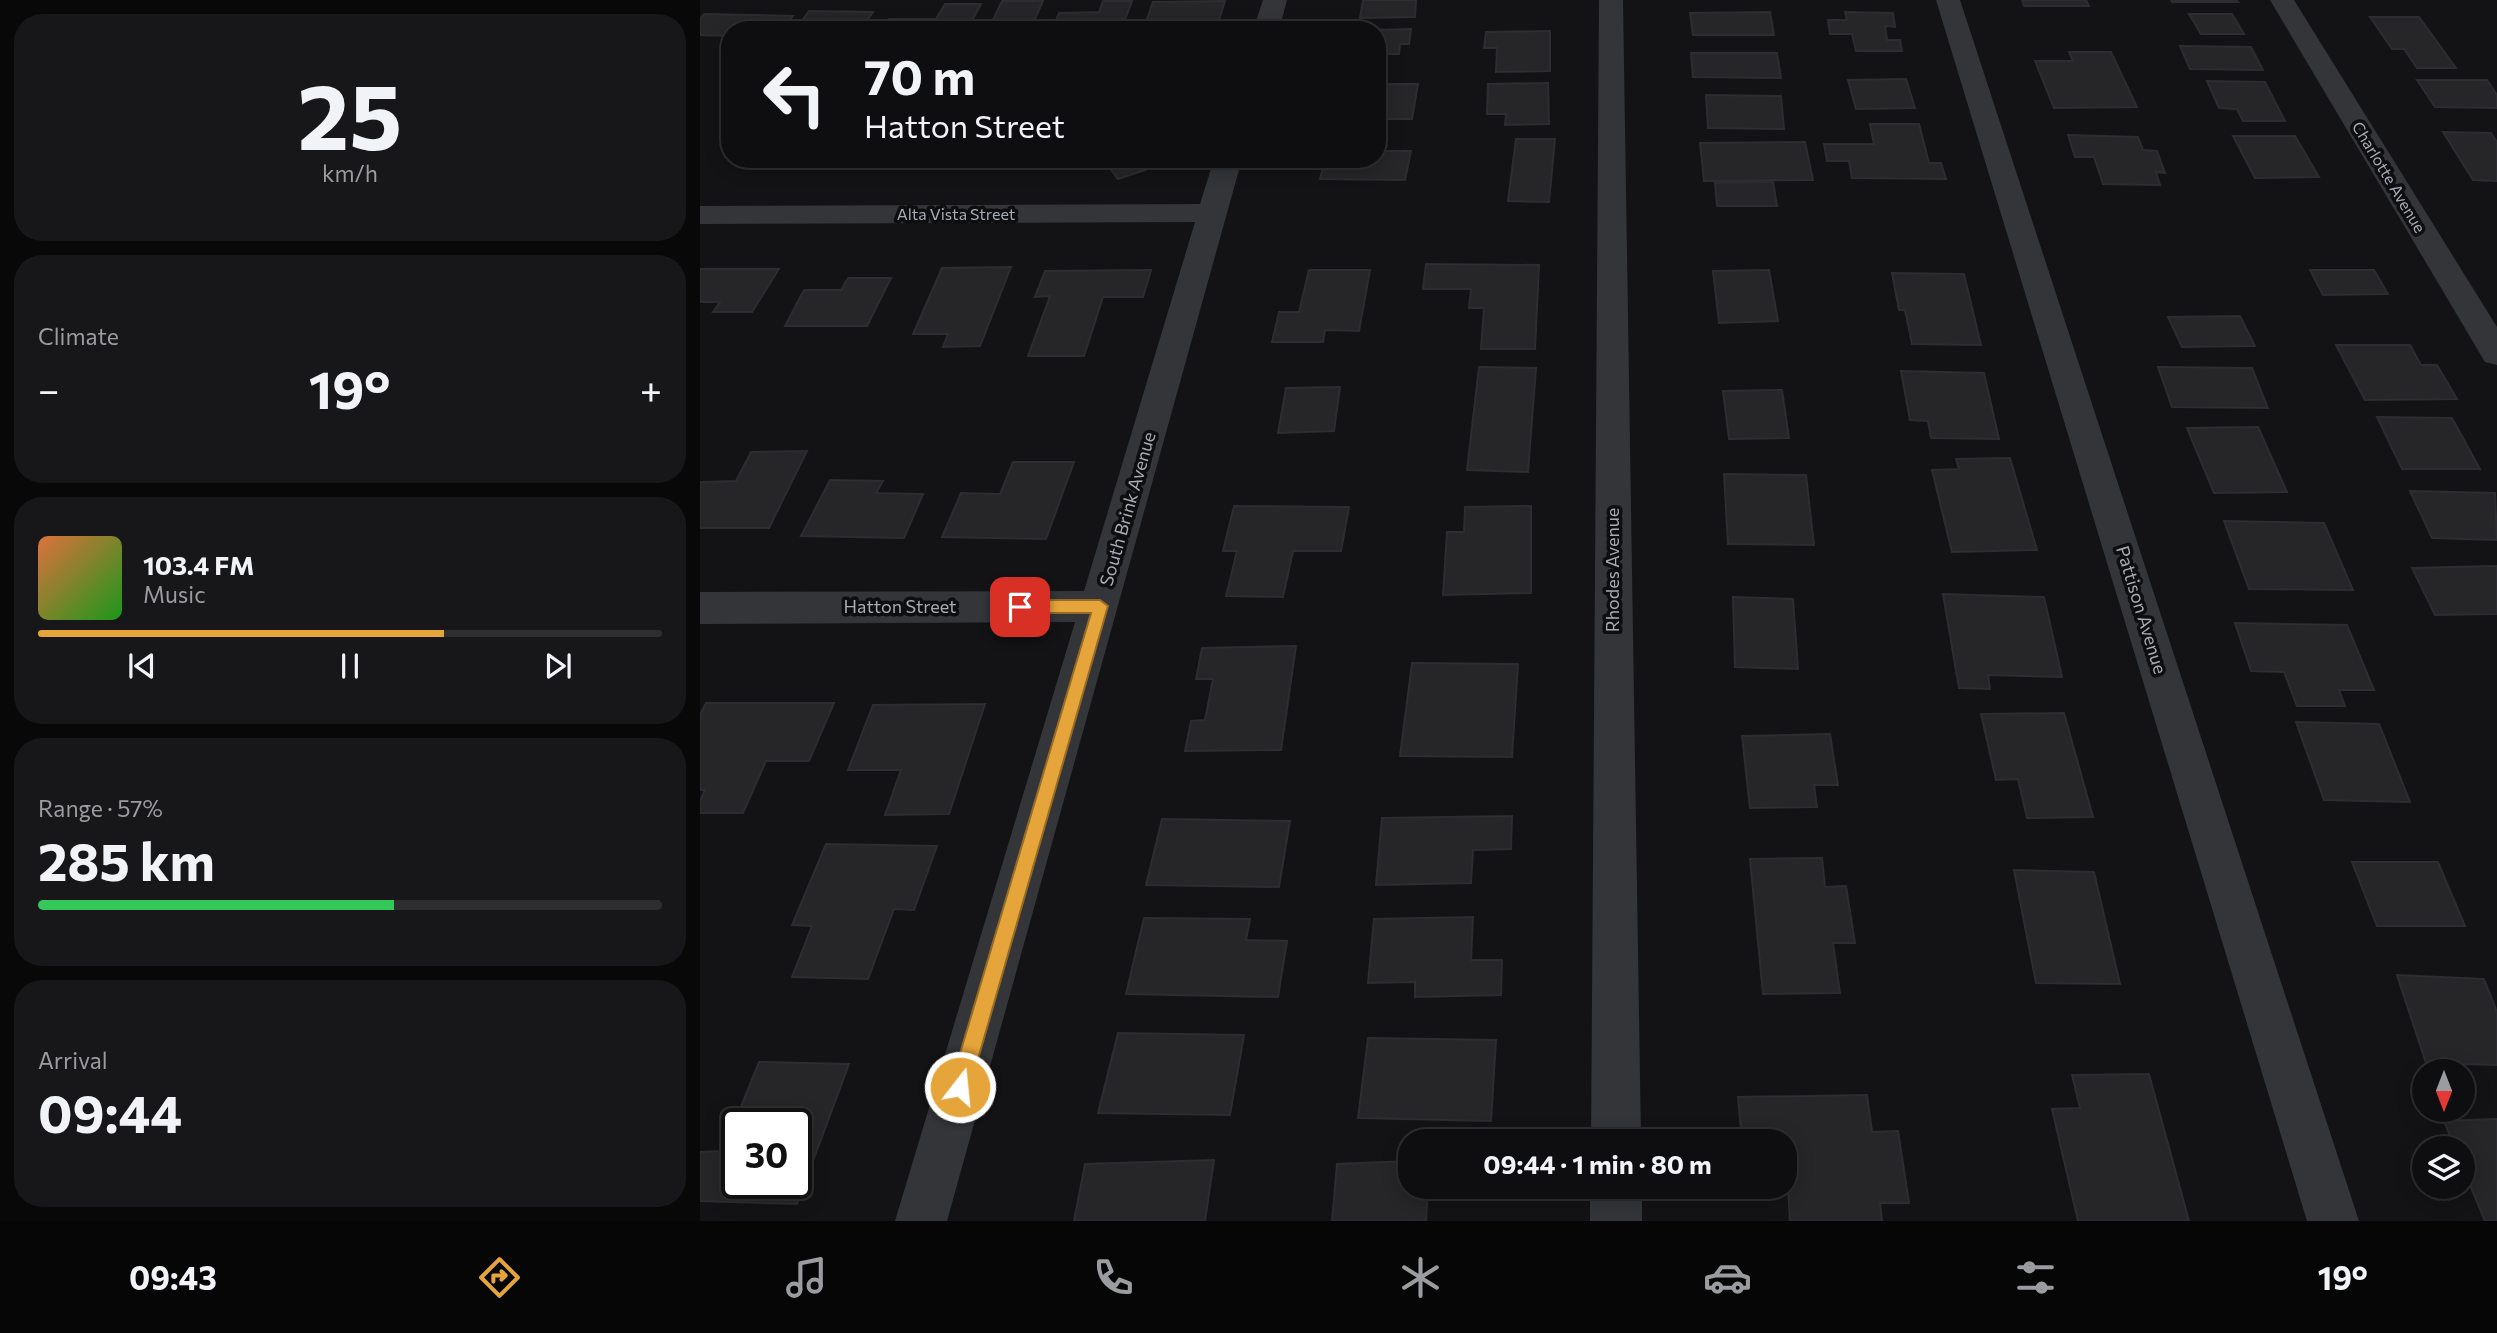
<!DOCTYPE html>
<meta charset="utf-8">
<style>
:root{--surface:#0e0e10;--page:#171719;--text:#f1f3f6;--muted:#9b9c9f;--line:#2e2e30;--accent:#e6a53a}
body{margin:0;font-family:Commissioner,sans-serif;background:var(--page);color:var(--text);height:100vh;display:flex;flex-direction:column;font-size:26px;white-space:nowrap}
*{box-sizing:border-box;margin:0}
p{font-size:23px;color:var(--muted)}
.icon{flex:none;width:38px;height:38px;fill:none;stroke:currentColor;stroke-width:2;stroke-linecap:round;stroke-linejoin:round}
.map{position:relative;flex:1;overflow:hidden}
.drawer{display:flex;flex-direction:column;gap:14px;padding:14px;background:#080809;width:700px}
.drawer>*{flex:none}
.hud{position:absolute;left:21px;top:21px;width:665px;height:147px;border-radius:28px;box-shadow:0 4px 18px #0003,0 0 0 2px var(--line);background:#0e0e10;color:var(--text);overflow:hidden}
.needle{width:46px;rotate:180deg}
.tools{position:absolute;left:1712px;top:1059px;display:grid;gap:14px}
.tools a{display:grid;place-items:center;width:63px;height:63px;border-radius:50%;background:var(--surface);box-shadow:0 4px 18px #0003,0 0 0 2px var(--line);font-size:35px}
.speed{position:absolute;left:21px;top:1108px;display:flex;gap:14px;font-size:35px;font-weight:700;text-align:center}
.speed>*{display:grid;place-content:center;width:91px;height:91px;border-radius:50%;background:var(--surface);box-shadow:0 4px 18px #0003,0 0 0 2px var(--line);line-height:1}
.speed .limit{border:4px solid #111;border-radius:10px;background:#fff;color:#111}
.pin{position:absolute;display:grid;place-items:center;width:60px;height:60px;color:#fff;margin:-30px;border-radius:14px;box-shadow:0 4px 10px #0006}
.me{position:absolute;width:77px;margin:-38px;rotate:16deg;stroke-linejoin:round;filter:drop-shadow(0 0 5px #0008)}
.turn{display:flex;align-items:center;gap:24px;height:147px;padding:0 28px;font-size:32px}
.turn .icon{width:91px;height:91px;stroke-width:2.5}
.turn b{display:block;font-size:49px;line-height:60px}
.big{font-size:52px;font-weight:700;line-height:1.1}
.drawer .tile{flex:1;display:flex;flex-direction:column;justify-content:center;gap:10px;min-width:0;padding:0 24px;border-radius:28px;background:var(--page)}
.drawer .dial{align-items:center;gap:0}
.dial b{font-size:91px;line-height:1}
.song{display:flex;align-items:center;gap:21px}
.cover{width:84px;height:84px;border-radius:10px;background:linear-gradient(135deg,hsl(20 70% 55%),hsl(120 70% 35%))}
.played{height:7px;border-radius:4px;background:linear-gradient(90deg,var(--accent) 65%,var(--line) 65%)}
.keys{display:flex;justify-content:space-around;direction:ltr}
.heat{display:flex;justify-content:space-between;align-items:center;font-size:38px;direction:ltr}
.charge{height:10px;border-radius:5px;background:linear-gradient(90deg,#34c759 57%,var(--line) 0)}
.trip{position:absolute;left:698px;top:1129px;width:399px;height:70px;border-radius:28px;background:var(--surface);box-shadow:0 4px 18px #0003,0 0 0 2px var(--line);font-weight:700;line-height:70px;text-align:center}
.tabs{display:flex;height:112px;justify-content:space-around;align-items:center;background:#060606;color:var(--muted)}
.tabs .icon{width:49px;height:49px}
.tabs .active{color:var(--accent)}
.tabs b{font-size:32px;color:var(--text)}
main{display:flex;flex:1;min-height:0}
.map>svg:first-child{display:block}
</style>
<main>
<section class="drawer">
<div class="tile dial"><b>25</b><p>km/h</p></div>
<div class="tile"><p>Climate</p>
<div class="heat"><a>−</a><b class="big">19°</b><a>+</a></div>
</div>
<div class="tile">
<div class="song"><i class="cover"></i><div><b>103.4 FM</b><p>Music</p></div></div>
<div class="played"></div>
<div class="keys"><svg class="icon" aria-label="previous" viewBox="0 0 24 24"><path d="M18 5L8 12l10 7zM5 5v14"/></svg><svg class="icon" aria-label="pause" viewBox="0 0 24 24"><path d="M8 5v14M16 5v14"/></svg><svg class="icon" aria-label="next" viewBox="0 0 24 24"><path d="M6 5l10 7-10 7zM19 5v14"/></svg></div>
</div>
<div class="tile"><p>Range · 57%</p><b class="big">285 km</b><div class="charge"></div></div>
<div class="tile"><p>Arrival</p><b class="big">09:44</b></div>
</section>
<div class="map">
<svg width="1797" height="1221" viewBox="0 0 1797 1221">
<rect width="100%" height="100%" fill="#131315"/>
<path fill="#262629" stroke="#2d2d31" stroke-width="2" fill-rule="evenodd" d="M663,0h53l-1,17 -55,1z
M1322,0h64l3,6h-65z
M1471,0h65l2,2h-66z
M302,1h41l-13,29h-42z
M403,1h29l-11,29h-69l7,-17 40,-1z
M525,1l-9,29h-73l10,-28z
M245,4h36l-14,26h-85l7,-11h47z
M109,11l64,1 -13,18h-65z
M1070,12l4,23h-81l-3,-22z
M1145,12l48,1 2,14 -10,-1 2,14h13l2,11h-46l-4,-17h-22l-2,-14h19z
M4,14l89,2 -11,14h-52v6l-30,-1v-16z
M1489,14h43l12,20h-43z
M1670,17h49l37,51h-39l-13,-19h-12z
M711,29l-2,15h-9l-1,10h-15l-2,16h-5v-40h-7z
M850,31v40l-54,1 1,-24h-13l2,-16z
M1480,46l71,1 12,23 -73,-1z
M1369,52h42l26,55 -83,1 -19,-47h38z
M991,53h86l4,25 -88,-1z
M1206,79l9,29 -59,1 -8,-29z
M1717,80h70l10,15v13l-62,-1z
M1507,81l58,1 20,39h-42l-6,-12 -18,-1z
M848,83l1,41 -44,1 1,-11h-19l1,-30z
M677,84h41l-6,35h-35z
M1006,95l75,1 3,33 -76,-1z
M1170,124h49l10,39h12l5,16 -94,-1 -3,-17h-22l-3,-17h50z
M1743,132l48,1 6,9v39l-24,-1z
M1368,135l70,2 5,13 14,1 8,22 -9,-1 4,13 -57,-1 -9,-27h-19z
M1533,136h62l24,41 -64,1z
M816,139h39l-6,63 -41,-1z
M677,142h5l-2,9h31l-6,29 -85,-1 5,-20h52z
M1105,142l8,38 -109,1 -4,-38z
M291,159h80l-3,9 -81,-1z
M403,159h46l5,8 -36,12z
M1073,182l4,24h-60l-2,-23z
M726,264l113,1 -4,84h-54l3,-41h-15l2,-19h-48z
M311,267l-31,79 -37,1 5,-13h-35l29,-66z
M0,269h79l-27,43h-39l7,-10h-20z
M451,270l-8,27h-40l-19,59h-56l22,-60 -15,1 10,-26z
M609,270h61l-11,61 -34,-1 -2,12h-51l7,-30h20z
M1069,270l9,51 -59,2 -6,-52z
M1610,270h64l14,24 -65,1z
M1192,273l72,1 17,71 -69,-1 -7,-34h-6z
M148,278h43l-24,48h-82l19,-36h37z
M1540,316l15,30 -73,1 -14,-30z
M1636,345h74l11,20h16l20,34 -92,1z
M779,367l57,1 -8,104 -61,-2z
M1458,367l94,1 16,40 -96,-1z
M1201,371l83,2 15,66 -68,-1 -3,-17 -18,-1z
M640,387l-6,44 -56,2 8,-45z
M1082,390l7,48 -60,1 -6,-48z
M1677,417l75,1 28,51h-78z
M1558,427l29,65 -73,1 -27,-65z
M107,451l-38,77h-69v-46l36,-1 15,-29z
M1310,458l27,92 -85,2 -20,-82 27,-1 -3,-10z
M313,462h61l-28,77 -104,-2 19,-44 39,1z
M1024,474l82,1 8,70 -86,-1z
M130,480l53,1 -7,12 47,1 -19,44 -103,-2z
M1710,491l85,2 2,47 -65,-2z
M534,506l115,1 -8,44h-48l-10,46 -57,-1 11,-45h-14z
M831,506v87l-88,2 4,-63h17l1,-25z
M1524,521l100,2 29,67 -104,-1z
M1797,566v48l-62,1 -23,-47z
M1243,594l101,3 18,80 -74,-2 2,14 -31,-1z
M1033,597l60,2 5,70 -63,-2z
M1535,623l112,2 27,65h-35l6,16h-48l-13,-34 -33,-1z
M596,646l-15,104 -96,1 6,-30 14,-1 8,-41h-17l6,-31z
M712,663l106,1 -6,93 -112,-1z
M6,703h128l-25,58h-43l-23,52h-43v-12l5,-11h-5v-75z
M285,704l-36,110 -64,1 16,-45h-53l25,-65z
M1364,713l29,104 -66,1 -9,-39 -22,1 -15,-66z
M1596,722l83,2 31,78 -86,-2z
M1130,734l8,51h-24l3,22 -67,1 -8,-72z
M812,816l-1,33 -38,1 -2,33 -95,2 6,-67z
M462,819l128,2 -11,66 -133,-2z
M126,844l111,2 -23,64 -20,-1 -26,70 -76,-2 20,-51 -20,-1z
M1122,858l3,29 21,-1 9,57h-22l7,50 -77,1 -13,-135z
M1652,862h86l27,64h-88z
M1314,870l80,2 26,112 -84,-1z
M773,917l-2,43h31l-1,35 -86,2v-15l-47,1 6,-64z
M444,918l106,1 -4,21 41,1 -9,56 -152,-3z
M1697,975l87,4 13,33v53l-71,-2z
M418,1033l126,2 -14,80 -132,-2z
M668,1038l128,2 -5,81 -133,-3z
M59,1062l90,2 -52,140 -97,-3v-49l23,-1zM37,1124h59v59h-59z
M1449,1074l40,147h-111l-26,-112 28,-1 -8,-33z
M1167,1095l5,37 26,-1 11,72h-29l2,18h-92l-5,-80h-43l-4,-44z
M1797,1119v102h-12l-23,-55v-18h-7l-11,-27z
M514,1160l-9,61h-131l11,-57z
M710,1161v25h18l-2,35h-94l5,-57z"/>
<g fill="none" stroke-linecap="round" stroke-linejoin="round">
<path fill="#343539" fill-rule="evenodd" d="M563,0h24l-8,30h-26z
M899,0h24l18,1141h-50z
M1236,0h24l399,1221h-52z
M1570,0h24l203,327v38l-12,-3z
M514,159h28l-295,1062h-52l180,-599 -375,2v-32l384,-1 111,-369 -495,2v-18l500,-2z
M890,1186h52v35h-52z"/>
</g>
<path fill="#e6a53a" stroke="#966b26" stroke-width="2" d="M320,600h80l8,6 -138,481 -3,7 -7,3 -7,-3 -3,-7 141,-474h-71l-8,-6z"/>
<g text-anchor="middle" stroke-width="7" stroke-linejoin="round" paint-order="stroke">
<g font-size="16" fill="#a6abb4" stroke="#0e0e10">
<text transform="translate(1689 177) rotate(59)" y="6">Charlotte Avenue</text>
<text x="256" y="220">Alta Vista Street</text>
</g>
<g font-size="18" fill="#a6abb4" stroke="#0e0e10">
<text transform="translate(428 509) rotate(-74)" y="6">South Brink Avenue</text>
<text transform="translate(913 570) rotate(-90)" y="6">Rhodes Avenue</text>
<text x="200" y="613">Hatton Street</text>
<text transform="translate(1441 610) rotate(73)" y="6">Pattison Avenue</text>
</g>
</g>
</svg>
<div class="tools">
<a><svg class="needle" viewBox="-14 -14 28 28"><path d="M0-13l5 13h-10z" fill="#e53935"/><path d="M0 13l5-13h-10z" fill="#9b9c9f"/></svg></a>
<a><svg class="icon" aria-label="layers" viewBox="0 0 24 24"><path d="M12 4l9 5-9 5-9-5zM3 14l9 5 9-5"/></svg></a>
</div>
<div class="speed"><div class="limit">30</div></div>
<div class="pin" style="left:320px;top:607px;background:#d93025"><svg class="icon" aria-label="arrive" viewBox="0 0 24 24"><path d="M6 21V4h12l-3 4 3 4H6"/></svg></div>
<svg class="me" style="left:260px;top:1087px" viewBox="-20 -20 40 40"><circle r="17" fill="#e6a53a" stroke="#fff" stroke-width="3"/><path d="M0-11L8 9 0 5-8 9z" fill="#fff"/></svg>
<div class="trip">09:44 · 1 min · 80 m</div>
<div class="hud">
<div class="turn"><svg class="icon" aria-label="left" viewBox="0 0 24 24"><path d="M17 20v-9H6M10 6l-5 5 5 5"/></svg><div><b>70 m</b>Hatton Street</div></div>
</div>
</div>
</main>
<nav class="tabs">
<b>09:43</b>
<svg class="icon active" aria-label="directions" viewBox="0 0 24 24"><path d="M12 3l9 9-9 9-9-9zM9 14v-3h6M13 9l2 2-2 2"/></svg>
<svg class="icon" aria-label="music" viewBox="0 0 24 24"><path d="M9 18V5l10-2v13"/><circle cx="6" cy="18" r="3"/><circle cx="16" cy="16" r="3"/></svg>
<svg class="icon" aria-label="phone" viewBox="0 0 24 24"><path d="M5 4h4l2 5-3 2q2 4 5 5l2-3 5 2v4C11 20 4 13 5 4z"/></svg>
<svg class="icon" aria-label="climate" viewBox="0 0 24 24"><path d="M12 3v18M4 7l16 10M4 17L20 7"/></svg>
<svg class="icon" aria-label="car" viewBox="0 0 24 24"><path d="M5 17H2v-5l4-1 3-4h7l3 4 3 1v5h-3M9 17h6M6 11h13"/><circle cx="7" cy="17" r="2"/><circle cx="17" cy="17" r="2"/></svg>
<svg class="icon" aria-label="filters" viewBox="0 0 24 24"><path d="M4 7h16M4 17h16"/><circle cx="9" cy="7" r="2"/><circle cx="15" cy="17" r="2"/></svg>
<b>19°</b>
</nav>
